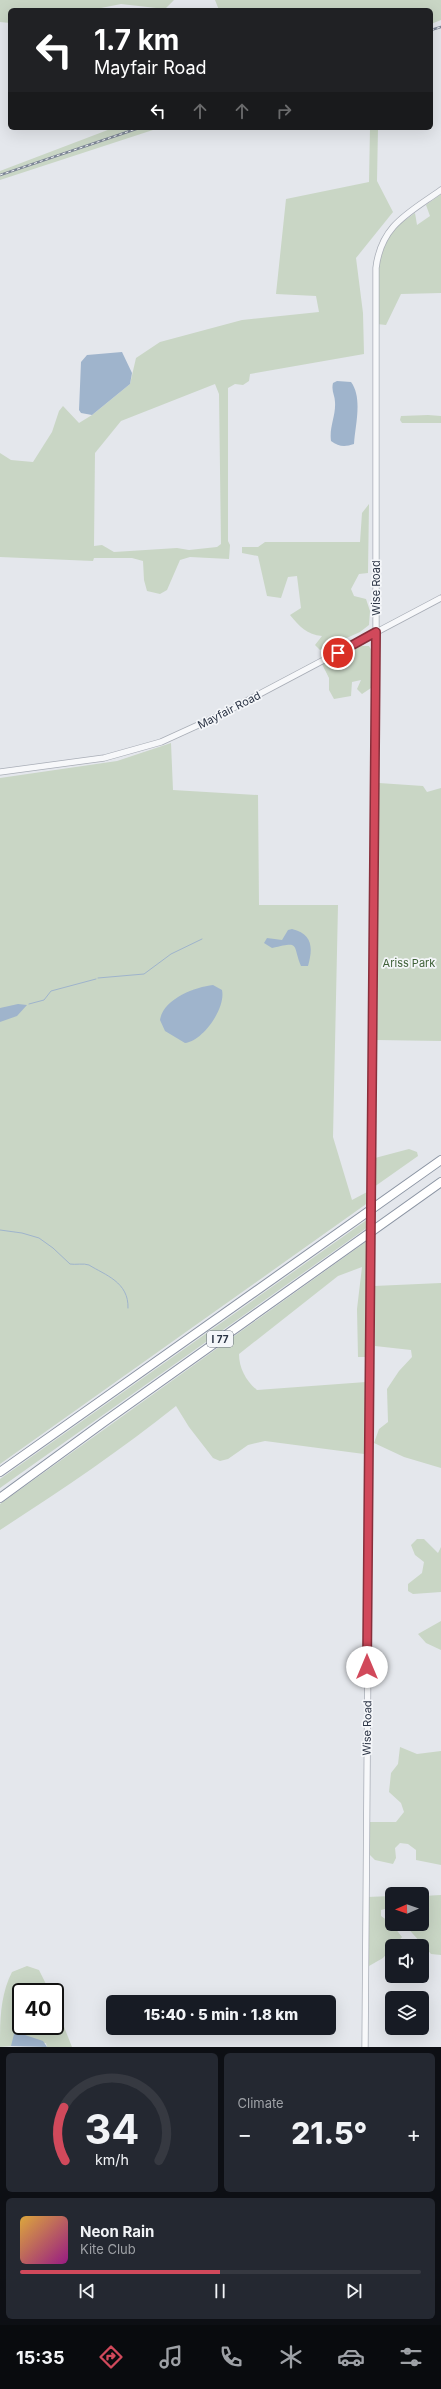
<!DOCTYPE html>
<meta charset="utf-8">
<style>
:root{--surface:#171b24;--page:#242831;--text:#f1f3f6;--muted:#9ea1a6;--line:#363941;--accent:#d1495b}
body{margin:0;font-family:Inter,sans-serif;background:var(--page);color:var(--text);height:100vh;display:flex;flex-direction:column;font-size:15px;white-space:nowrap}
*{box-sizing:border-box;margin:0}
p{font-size:13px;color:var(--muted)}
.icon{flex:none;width:22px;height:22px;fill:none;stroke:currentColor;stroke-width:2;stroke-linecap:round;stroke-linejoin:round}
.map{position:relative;height:2047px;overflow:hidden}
.side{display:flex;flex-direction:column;gap:6px;padding:6px;background:#0d0f14;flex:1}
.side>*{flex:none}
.guide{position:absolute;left:8px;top:8px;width:425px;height:122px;border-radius:6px;box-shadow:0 4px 16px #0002;background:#202124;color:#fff;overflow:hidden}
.needle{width:26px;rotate:268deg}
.controls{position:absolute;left:385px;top:1887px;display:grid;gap:8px}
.controls a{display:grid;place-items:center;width:44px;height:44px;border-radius:6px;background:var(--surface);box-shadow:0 4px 16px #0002;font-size:20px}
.speed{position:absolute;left:12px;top:1983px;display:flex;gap:8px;font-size:20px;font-weight:700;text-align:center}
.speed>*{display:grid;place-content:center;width:52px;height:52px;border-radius:50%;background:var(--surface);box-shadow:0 4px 16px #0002;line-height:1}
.speed .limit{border:2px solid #111;border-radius:6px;background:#fff;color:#111}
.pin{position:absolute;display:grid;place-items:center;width:34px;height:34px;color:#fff;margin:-17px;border:2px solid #fff;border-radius:50%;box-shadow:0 1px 4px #0007}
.me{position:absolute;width:44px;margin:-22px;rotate:0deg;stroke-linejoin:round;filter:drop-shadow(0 0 3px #0008)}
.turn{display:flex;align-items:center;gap:14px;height:84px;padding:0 20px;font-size:18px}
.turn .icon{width:52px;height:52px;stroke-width:2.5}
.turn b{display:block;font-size:28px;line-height:34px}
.lanes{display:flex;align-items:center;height:38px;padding:0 20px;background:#0003;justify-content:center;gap:20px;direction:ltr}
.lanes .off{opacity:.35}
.big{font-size:30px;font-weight:800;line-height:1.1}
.side .tile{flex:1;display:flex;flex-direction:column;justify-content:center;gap:6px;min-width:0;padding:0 14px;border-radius:6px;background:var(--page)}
.side .dial{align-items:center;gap:0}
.dial svg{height:104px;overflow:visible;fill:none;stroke:var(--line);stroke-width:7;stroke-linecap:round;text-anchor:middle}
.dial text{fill:var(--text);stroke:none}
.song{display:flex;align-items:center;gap:12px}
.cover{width:48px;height:48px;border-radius:6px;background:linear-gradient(135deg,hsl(40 70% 55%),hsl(310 70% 35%))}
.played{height:4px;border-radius:2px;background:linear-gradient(90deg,var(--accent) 50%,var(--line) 50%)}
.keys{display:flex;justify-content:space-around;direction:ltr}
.heat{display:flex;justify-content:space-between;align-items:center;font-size:22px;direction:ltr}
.side .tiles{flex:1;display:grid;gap:6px;grid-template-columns:1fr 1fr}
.tile:last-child{grid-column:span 2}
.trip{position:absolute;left:106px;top:1995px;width:230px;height:40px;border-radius:6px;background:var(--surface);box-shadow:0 4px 16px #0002;font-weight:800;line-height:40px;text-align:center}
.tabs{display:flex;height:64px;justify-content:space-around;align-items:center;background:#090b0e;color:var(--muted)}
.tabs .icon{width:28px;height:28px}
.tabs .current{color:var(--accent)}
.tabs b{font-size:18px;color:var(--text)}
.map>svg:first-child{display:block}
</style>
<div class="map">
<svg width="441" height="2047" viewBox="0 0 441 2047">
<rect width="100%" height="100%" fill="#e4e7ec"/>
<path fill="#c9d6c5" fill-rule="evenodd" d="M0,0h174l-9,9 -44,-5 -30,6h-81v13l-10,-1z
M215,0h226v20l-10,4v-14h-212z
M113,128h46l-159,52v-9z
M370,128h8l-1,53 16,31 -37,46 7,55 1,41 -114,20 -1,7 -6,4 -8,-1 -7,4v153l2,4 -1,14 -39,-2 -10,3 -13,30 -7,4 -13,-3 -3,-11 -1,-19 -11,-3h-38l-1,3 -93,-4v-104l11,7 22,2 19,-30 7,-21 4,-5 16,17 13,-8 38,-31 6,-26 24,-16 82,-22 77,-8 -3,-16 -40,-2 10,-95 83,-17zM215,384l4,10 2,150 -4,3 -28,3 -12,-2 -63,4 -12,-7 -8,1 1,-93 26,-32z
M441,194v99l-40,1 -15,31 -9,-1c1,-23 -3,-62 8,-84 6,-12 19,-19 30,-27l2,12 13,-9 -4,-11z
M428,415l13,1v7h-39l-2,-3 1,-4z
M369,504l-1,69 -9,1 -8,15 3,7 12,3 4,12 -1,14 -9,7 -40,18 -5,-5 7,-9c-15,-1 -23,-10 -32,-21l11,-7 -4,-32 -9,1 -7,21 -14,-2 -9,-40 -16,-3v-6h16l7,-5h95l2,-29z
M359,646h10l4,7 -2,35 -9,6 -5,-5 4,-9 -9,2 -1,14 -17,3 -5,-9v-12l-7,-14z
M171,743l2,47 85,5 1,110h79l-5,232 19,63 17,-9v11l-369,262v-686l117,-17z
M379,783l44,3 4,6 14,-4v253l-64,-1z
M409,1149l8,3 1,4 -44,31 1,-29z
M368,1219v8l-368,261v-9z
M367,1241v116h-9l-1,-48 5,-42 -24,9 -99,78c0,14 7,27 18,36l109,-8 -2,72 -99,-13 -17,4 -20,14 -8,2 -7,-3 -24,-31 -13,-21c-56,45 -116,85 -176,124v-26z
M441,1283v185l-37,-11 -30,-14 5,-14 9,-7 -1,-33 12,-18 13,-14 -1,-7 -36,-4 -1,-60z
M417,1539h7l14,14 3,-6v45l-28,2 -5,-3v-7l14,-11 2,-11 -9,-7 -4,-10z
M441,1621v29l-15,-7 -8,-9z
M400,1747l17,7 24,-3v114l-25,-5v-10l-8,-6 -8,-1 -5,5 1,10 -3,6 -18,-4 -7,-7 1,-31h27l8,-10 -3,-9 -12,-11 2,-19 7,-9z
M441,1895v60l-10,-1 -27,-30h18v-28z
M392,1896v11l-11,3v6l10,7 11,14 -19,21 -14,8 -2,-69z
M27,1966l12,4 11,22h-29v34h34v-22l17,43h-25l-1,-4 -46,4c0,-25 0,-52 12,-75z"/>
<path fill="#9fb4cc" d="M122,352l10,21 -2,11 -38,31 -11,-2 -2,-3 2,-48 6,-7z
M337,381l14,1c12,16 4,44 3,62 -9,3 -15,3 -23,-3 -2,-14 5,-25 4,-39 0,-7 -4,-11 -2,-19z
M292,929c21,5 21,19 16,37h-7c-9,-22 0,-25 -29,-18l-8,-5 3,-5 15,2 6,-10z
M213,985l9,5c4,18 -19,51 -37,53l-20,-12 -5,-11c3,-21 35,-33 53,-35z
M18,1004l9,1 -10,11 -17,6v-14z
M19,2033l24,8 4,6 -36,-1 3,-12z"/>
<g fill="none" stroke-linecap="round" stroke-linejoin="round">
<path stroke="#9fb4cc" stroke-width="1" d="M98,978l46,-4 27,-20 31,-15
M29,1004l15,-4 7,-9 45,-12
M0,1230l22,3 17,5 14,10 17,16c5,1 14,-1 19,1 16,10 40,17 39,43"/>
<defs>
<path id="minor" d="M0,772l104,-14 57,-16 57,-26 223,-118
M371,1189l5,-557v-364c5,-43 33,-55 65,-78
M365,2047l6,-801"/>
<path id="highway" d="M0,1472l441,-312
M0,1498l104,-76 337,-240"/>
</defs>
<use href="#minor" stroke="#a9aeb7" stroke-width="7"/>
<use href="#highway" stroke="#8b94a3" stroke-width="10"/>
<use href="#minor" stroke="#f7f8fa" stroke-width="5.5"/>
<use href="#highway" stroke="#fff" stroke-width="8"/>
<defs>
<path id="rail" d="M431,30l10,-3
M0,175l139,-47"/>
</defs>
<use href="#rail" stroke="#7d8696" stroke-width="2.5"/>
<use href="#rail" stroke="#f4f6f9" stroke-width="1" stroke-dasharray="3" stroke-linecap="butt"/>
<defs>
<path id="minor-bridge" d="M371,1246v-57"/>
</defs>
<use href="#minor-bridge" stroke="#a9aeb7" stroke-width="7" stroke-linecap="butt"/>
<use href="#minor-bridge" stroke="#f7f8fa" stroke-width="5.5"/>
</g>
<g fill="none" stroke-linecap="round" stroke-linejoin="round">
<defs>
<path id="route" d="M338,653l38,-21 -9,1035"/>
</defs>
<use href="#route" stroke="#882f3b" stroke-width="10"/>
<use href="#route" stroke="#d1495b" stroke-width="7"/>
</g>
<g text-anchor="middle" stroke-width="3.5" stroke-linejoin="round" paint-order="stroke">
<rect fill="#f4f6f9" stroke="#676e7b" stroke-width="1" x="207" y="1331" width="26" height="16" rx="3"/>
<g font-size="10" font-weight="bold" fill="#2b3445">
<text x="220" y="1343">I 77</text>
</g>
<g font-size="11" fill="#2b3445" stroke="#f4f6f9">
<text transform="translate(376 588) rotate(-90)" y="4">Wise Road</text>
<text transform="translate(229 710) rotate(-27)" y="4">Mayfair Road</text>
<text transform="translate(367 1728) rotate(-89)" y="4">Wise Road</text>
</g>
<g font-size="11" fill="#3f6138" stroke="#f4f6f9">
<text x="409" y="967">Ariss Park</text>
</g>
</g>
</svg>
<div class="controls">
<a><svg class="needle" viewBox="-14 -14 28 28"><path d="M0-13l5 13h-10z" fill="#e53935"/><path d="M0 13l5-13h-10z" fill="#9ea1a6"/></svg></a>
<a><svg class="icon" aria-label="sound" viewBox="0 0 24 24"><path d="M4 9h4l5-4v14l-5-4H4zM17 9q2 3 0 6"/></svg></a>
<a><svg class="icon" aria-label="layers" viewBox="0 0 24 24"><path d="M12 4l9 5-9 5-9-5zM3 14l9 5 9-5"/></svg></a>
</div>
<div class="speed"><div class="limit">40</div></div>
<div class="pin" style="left:338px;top:653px;background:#d93025"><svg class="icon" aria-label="arrive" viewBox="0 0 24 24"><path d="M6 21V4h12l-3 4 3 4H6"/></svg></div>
<svg class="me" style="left:367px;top:1667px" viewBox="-20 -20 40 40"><circle r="19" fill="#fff"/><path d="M0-13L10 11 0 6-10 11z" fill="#d1495b"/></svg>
<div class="trip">15:40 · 5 min · 1.8 km</div>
<div class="guide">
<div class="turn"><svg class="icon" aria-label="left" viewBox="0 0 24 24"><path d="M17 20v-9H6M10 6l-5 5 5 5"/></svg><div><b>1.7 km</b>Mayfair Road</div></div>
<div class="lanes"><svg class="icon" aria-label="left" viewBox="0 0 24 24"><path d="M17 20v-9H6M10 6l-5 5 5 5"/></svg><svg class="icon off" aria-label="ahead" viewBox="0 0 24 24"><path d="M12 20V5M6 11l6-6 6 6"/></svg><svg class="icon off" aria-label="ahead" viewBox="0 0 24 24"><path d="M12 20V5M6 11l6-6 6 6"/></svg><svg class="icon off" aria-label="right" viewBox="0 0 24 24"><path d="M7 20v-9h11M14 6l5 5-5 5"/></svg></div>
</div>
</div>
<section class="side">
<div class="tiles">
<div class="tile dial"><svg viewBox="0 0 100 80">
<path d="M14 69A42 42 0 1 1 86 69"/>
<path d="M14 69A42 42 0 0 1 13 28" stroke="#d1495b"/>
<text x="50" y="56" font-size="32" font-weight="700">34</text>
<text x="50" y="72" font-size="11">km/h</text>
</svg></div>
<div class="tile"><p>Climate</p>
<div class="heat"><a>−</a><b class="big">21.5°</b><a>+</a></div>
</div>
<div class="tile">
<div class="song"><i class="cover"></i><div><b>Neon Rain</b><p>Kite Club</p></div></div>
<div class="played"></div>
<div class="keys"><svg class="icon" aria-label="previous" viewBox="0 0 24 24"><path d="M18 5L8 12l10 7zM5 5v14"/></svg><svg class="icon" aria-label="pause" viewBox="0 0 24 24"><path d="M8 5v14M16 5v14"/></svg><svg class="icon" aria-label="next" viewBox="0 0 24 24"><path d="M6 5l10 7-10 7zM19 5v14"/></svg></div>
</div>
</div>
</section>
<nav class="tabs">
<b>15:35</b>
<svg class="icon current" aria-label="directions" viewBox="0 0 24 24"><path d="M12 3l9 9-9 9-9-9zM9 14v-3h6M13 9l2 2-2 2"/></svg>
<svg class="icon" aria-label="music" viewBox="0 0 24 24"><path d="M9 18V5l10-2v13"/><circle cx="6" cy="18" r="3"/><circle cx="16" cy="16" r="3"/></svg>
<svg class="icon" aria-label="phone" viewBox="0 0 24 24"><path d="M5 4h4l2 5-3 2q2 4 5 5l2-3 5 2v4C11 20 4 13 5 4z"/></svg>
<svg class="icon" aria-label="climate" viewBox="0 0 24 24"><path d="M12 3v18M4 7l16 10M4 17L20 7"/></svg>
<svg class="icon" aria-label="car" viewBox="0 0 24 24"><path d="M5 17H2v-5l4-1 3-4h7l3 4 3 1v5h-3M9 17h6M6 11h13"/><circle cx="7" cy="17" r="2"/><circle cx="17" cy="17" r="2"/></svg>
<svg class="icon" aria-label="filters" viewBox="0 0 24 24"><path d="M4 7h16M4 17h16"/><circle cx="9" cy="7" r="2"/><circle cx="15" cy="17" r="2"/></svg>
</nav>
